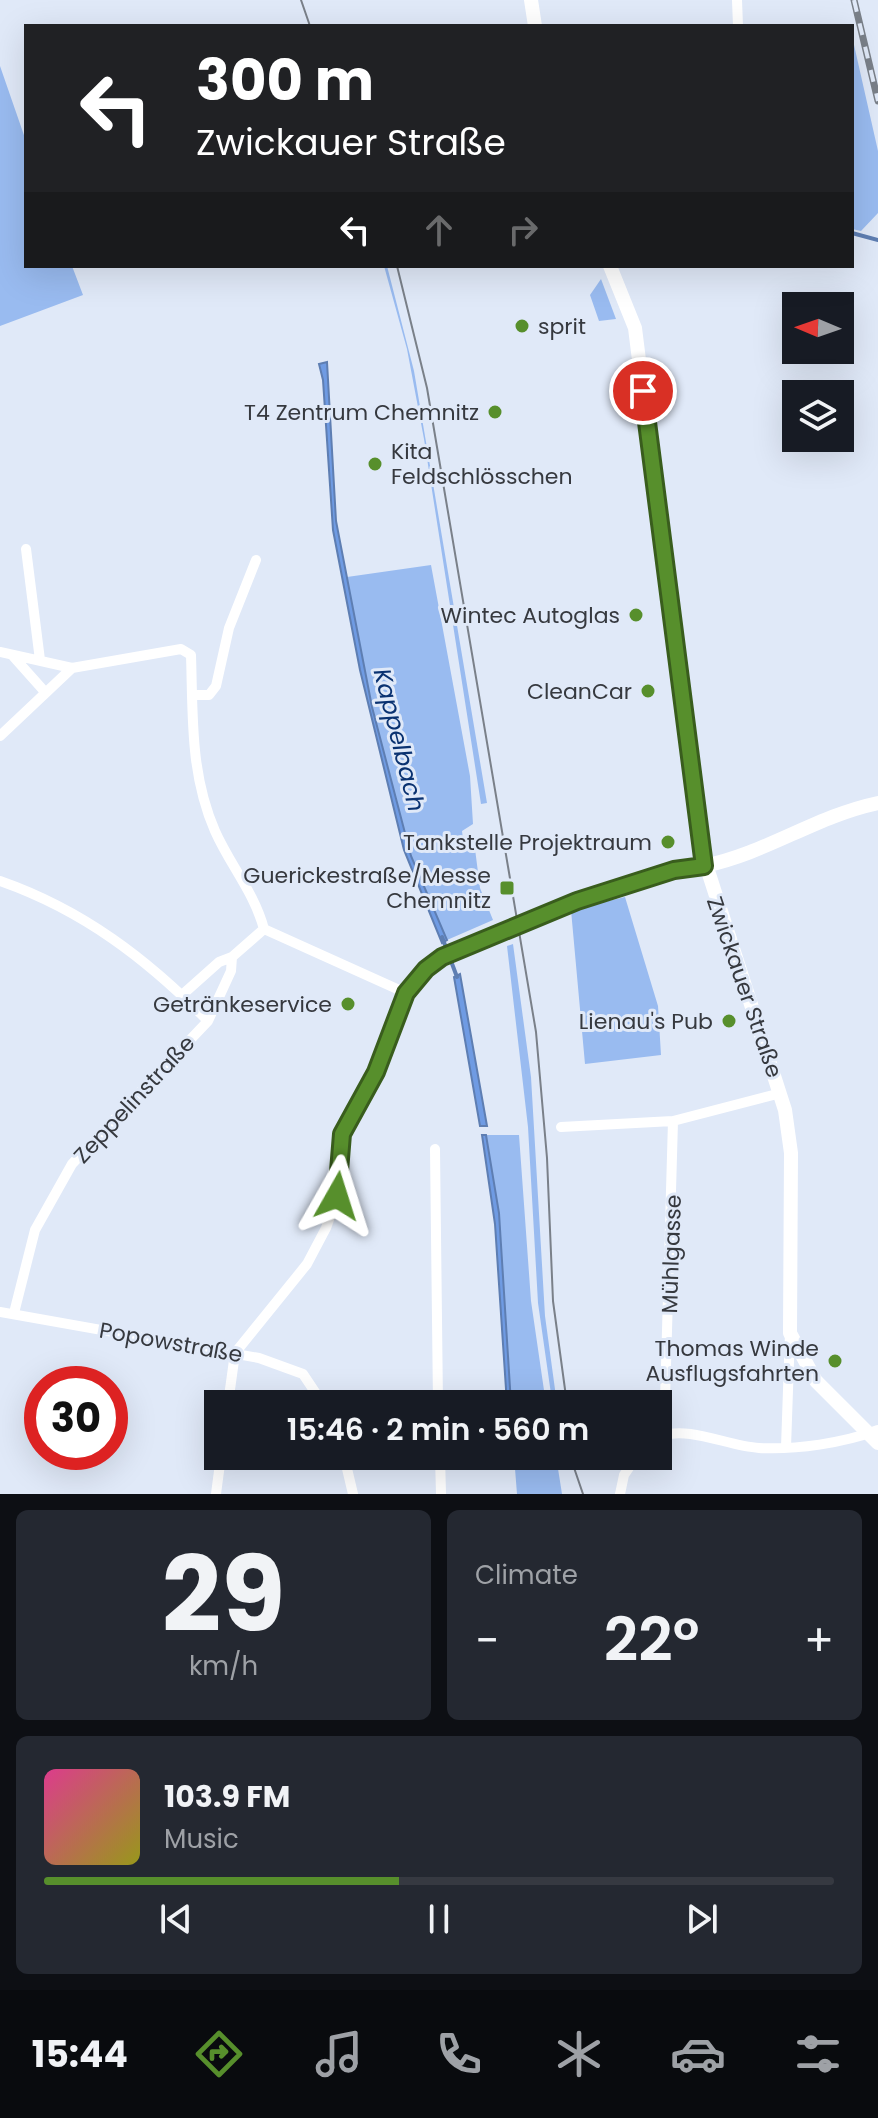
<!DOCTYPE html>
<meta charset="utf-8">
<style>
:root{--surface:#171b24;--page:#242831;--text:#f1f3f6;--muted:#9ea1a6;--line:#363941;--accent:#578f2c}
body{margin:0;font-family:Poppins,sans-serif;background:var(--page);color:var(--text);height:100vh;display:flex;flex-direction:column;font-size:30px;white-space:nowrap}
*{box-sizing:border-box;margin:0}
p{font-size:26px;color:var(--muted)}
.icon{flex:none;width:44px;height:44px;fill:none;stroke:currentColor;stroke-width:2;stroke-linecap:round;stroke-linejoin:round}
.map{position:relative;height:1494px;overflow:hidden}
.drawer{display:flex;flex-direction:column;gap:16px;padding:16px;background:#0d0f14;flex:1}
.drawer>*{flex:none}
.hud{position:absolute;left:24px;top:24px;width:830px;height:244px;border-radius:0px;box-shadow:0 8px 32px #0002;background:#202124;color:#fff;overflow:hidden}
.needle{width:52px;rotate:272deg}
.tools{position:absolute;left:782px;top:292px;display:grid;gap:16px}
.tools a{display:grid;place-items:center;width:72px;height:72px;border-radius:0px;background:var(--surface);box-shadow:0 8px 32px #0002;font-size:40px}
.speed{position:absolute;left:24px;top:1366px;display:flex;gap:16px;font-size:40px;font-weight:700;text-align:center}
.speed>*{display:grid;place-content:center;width:104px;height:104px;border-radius:50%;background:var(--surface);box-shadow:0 8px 32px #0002;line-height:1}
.speed .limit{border:12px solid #d22;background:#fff;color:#111}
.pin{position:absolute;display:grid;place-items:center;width:68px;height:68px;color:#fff;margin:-34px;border:4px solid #fff;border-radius:50%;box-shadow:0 2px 8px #0007}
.me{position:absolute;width:88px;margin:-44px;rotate:6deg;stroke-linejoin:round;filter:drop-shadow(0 0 6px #0008)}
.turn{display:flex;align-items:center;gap:28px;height:168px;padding:0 40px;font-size:36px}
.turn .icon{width:104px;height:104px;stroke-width:2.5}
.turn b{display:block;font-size:56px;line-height:68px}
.lanes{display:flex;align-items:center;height:76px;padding:0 40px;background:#0003;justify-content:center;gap:40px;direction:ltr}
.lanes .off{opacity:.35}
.big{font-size:60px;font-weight:600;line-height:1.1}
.drawer .widget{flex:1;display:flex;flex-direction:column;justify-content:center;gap:12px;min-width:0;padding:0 28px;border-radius:12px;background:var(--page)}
.drawer .dial{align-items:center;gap:0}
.dial b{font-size:104px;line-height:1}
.song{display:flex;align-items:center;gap:24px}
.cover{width:96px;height:96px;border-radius:12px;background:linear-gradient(135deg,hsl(330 70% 55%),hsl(60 70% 35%))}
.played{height:8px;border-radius:4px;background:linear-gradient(90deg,var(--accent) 45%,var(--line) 45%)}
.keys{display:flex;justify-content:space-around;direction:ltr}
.heat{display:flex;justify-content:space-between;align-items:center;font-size:44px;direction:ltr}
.drawer .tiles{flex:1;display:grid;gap:16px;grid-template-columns:1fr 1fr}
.widget:last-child{grid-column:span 2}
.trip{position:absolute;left:204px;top:1390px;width:468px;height:80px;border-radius:0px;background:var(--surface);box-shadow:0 8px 32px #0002;font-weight:600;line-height:80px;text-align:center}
.menu{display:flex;height:128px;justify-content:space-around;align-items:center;background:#090b0e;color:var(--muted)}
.menu .icon{width:56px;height:56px}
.menu .current{color:var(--accent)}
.menu b{font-size:36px;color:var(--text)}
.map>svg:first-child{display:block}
</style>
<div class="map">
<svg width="878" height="1494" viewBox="0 0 878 1494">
<rect width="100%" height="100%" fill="#e0e9f8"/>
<path fill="#99bbf0" d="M852,36l26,115v62l-17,18 -9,-2z
M0,66l26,75v125h46l11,29 -83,31z
M384,266h3l27,105 73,432 -6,1 -57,-365 -17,-90z
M601,279l15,40 -17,2 -9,-26z
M431,565l39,211 3,48 -11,7 1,8 11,2 6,47 13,32 -46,20 -36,-84 -39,-149 -25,-130z
M625,897l33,109 3,49 -76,9 -14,-154z
M513,944l18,133 14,239 12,88 -5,-3 -14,-98 -10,-176 -21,-181z
M486,1135h33l12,166 15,103h-35l-12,-191z
M514,1456h42l6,38h-45z"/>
<path fill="#6f9be3" stroke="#5e7eb2" stroke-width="2" d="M327,362l9,159 36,186 39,149 36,84 -5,3 -38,-93 -44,-180 -27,-140 -10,-150 -4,-16z
M460,974l27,152h-7l-26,-149z
M482,1135h4l13,78 12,191h-4l-12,-180z"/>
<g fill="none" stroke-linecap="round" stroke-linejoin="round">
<path stroke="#5e7eb2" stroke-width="4" d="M852,233l26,7
M442,937l15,40"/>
<path stroke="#fff" stroke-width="10" d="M737,0l1,26
M26,549l14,111
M0,652l72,16 109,-19 10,6c2,61 -1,119 24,176 15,34 39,61 49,98l142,64
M12,655l33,37
M192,695h17l7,-9 13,-58 27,-68
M0,736l72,-68
M0,881c83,29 147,78 208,140
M182,995l37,-33 13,-5
M561,1127l112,-6 108,-28
M435,1149l3,255
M0,1312l259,46 44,16 20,30
M14,1313l21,-83 37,-66 136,-143 23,-50 1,-14 32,-28
M228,1404l7,-51 72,-89 19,-36 11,-32 5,-62 34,-62 30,-79 20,-24 29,-17 114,-49 105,-33 30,-4
M664,1435l9,-314
M660,1436c31,-10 67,10 99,12 37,2 85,-5 119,-18
M786,1447l4,-114
M344,1456l9,38
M440,1456l1,38
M216,1494l5,-38
M620,1494l4,-19 13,-19"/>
<path stroke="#fff" stroke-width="14" d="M531,0l4,26
M610,266l25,62 65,518 85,264 6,43 -1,180 26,48 62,62
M704,866c63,-13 112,-50 174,-63"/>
<path stroke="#7a8089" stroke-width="2" d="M301,0l9,26
M397,266l30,122 109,644 11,126 6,143 14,103
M570,1456l13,38"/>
<defs>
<path id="rail" d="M854,0l24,101"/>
</defs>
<use href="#rail" stroke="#7a8089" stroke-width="7"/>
<use href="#rail" stroke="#e0e9f8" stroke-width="4" stroke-dasharray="12" stroke-linecap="butt"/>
</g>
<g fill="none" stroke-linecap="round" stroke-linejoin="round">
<defs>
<path id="route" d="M337,1196l5,-62 34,-62 30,-79 20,-24 16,-12 135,-56 97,-31 30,-4 -61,-475"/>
</defs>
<use href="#route" stroke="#395d1d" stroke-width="20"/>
<use href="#route" stroke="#578f2c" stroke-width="14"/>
</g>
<g fill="#578f2c" stroke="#e0e9f8" stroke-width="3">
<circle cx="522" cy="326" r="8"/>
<circle cx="495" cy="412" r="8"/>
<circle cx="375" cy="464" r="8"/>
<circle cx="636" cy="615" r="8"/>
<circle cx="648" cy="691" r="8"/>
<circle cx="668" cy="842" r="8"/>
<rect x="499" y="880" width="16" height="16" rx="4"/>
<circle cx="348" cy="1004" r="8"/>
<circle cx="729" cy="1021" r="8"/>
<circle cx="835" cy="1361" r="8"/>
</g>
<g text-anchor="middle" stroke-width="6" stroke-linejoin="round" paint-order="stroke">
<g font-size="22" fill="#36393f" stroke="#e0e9f8" text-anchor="end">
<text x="538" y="334" text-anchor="start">sprit</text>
<text x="479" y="420">T4 Zentrum Chemnitz</text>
<text x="391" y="459" text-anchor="start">Kita<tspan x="391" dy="25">Feldschlösschen</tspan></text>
<text x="620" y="623">Wintec Autoglas</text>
<text x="632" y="699">CleanCar</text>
<text x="652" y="850">Tankstelle Projektraum</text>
<text x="491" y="883">Guerickestraße/Messe<tspan x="491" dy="25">Chemnitz</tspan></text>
<text x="332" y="1012">Getränkeservice</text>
<text x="713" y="1029">Lienau's Pub</text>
<text x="819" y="1356">Thomas Winde<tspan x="819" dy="25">Ausflugsfahrten</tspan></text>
</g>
<g font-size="22" fill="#36393f" stroke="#e0e9f8">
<text transform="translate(745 987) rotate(71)" y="8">Zwickauer Straße</text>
<text transform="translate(134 1099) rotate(-47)" y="8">Zeppelinstraße</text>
<text transform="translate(671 1254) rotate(-88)" y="8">Mühlgasse</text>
<text transform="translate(171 1342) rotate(10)" y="8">Popowstraße</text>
</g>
<g font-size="24" font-style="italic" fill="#0a3271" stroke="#e0e9f8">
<text transform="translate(399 740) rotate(76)" y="8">Kappelbach</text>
</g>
</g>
</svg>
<div class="tools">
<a><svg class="needle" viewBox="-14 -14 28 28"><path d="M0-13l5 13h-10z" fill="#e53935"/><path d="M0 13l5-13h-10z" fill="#9ea1a6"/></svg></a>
<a><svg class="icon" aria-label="layers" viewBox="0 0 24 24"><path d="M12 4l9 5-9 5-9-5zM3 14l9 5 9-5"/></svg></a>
</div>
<div class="speed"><div class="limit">30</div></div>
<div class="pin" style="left:643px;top:391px;background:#d93025"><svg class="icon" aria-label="arrive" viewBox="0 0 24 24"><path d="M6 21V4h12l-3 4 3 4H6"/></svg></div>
<svg class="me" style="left:337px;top:1196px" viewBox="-20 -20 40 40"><path d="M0-17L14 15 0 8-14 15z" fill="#578f2c" stroke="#fff" stroke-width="4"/></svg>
<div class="trip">15:46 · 2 min · 560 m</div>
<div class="hud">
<div class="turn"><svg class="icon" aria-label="left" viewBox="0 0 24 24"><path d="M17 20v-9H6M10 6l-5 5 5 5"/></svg><div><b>300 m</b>Zwickauer Straße</div></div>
<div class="lanes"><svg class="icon" aria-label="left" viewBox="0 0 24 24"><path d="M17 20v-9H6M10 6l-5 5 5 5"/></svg><svg class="icon off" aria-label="ahead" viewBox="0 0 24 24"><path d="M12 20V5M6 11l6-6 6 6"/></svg><svg class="icon off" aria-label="right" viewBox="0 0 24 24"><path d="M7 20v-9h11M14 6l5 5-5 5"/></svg></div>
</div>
</div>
<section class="drawer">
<div class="tiles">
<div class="widget dial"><b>29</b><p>km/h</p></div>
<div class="widget"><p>Climate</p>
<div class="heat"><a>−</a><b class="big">22°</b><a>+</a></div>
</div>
<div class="widget">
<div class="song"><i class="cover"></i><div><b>103.9 FM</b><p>Music</p></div></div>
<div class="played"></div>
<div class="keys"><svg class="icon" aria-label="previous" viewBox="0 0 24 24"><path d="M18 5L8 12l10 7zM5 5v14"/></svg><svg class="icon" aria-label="pause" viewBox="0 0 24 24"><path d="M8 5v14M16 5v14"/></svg><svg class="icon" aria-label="next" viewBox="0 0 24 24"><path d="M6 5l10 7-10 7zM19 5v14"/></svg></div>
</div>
</div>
</section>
<nav class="menu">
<b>15:44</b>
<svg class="icon current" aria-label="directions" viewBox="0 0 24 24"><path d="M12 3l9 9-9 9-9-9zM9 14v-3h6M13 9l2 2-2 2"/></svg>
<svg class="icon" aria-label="music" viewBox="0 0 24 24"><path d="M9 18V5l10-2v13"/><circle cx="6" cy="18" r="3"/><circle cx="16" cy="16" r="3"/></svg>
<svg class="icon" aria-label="phone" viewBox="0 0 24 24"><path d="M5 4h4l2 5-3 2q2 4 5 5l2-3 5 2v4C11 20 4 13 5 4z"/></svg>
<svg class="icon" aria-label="climate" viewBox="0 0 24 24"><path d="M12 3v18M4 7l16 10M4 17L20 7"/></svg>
<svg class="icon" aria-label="car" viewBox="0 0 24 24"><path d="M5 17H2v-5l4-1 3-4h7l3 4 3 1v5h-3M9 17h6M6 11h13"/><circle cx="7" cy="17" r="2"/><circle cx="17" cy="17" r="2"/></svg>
<svg class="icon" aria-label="filters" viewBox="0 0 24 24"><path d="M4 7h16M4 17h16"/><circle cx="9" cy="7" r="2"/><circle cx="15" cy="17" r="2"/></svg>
</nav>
